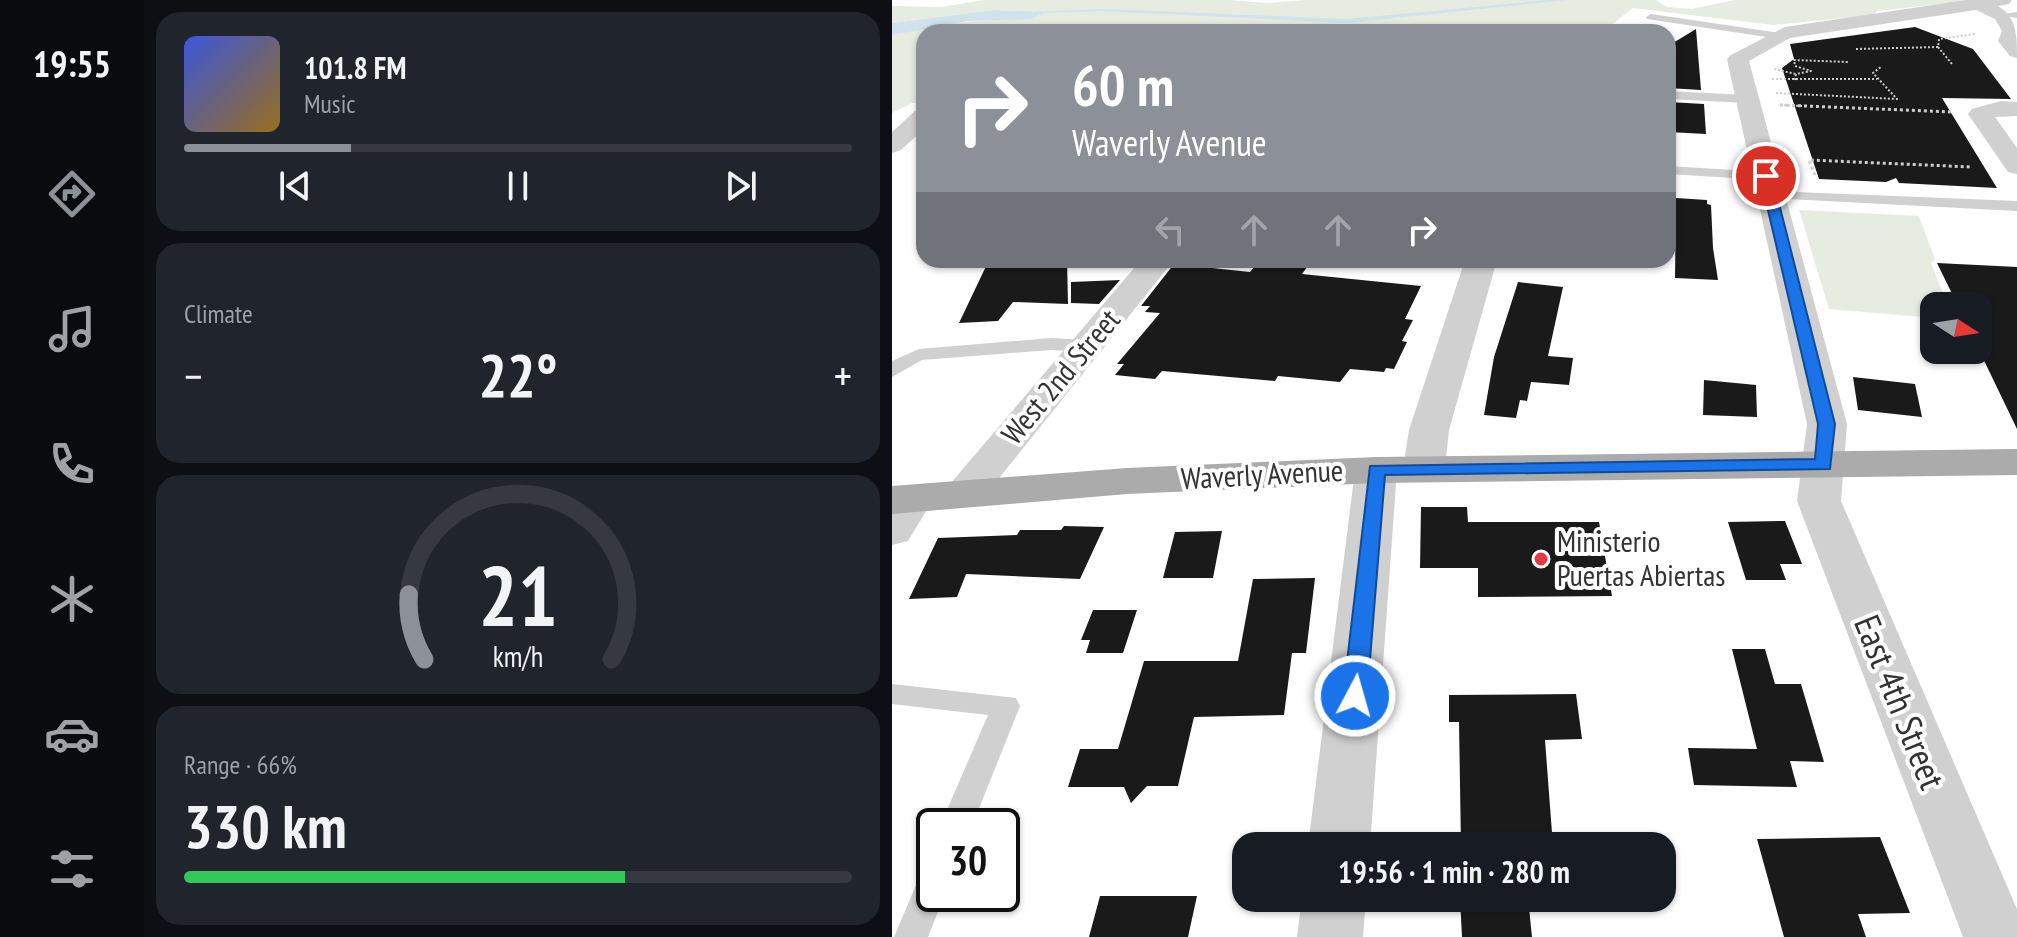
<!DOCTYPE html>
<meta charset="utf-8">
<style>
:root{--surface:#171b24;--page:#20242c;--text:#f1f3f6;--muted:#9ea1a6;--line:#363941;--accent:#8c9099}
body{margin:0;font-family:"PT Sans Narrow",sans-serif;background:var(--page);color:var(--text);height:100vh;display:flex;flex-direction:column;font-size:30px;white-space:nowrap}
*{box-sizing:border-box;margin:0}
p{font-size:26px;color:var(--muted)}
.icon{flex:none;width:44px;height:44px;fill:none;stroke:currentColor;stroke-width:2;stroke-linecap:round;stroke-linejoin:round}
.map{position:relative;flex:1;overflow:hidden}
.details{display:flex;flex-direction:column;gap:12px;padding:12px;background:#0d0f14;width:748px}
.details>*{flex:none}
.banner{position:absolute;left:24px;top:24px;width:760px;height:244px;border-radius:24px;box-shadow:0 2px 6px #0004;background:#8c9099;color:#fff;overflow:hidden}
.needle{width:52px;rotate:102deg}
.controls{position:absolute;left:1028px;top:292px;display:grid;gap:16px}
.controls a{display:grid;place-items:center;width:72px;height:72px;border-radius:16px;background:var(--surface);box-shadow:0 2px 6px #0004;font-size:40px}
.speed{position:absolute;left:24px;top:808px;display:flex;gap:16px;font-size:40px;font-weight:700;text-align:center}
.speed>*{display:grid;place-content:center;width:104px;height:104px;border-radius:50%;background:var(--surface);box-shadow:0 2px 6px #0004;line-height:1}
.speed .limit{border:4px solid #111;border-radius:12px;background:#fff;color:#111}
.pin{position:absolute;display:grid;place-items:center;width:68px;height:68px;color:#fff;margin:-34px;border:4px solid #fff;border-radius:50%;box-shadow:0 2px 8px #0007}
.me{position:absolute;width:88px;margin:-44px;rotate:6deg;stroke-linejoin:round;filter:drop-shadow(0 0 6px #0008)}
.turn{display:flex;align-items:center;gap:28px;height:168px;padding:0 24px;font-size:36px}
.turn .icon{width:104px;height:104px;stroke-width:2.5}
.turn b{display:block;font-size:56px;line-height:68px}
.lanes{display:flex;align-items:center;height:76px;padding:0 24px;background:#0003;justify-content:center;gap:40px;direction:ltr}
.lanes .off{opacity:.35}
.big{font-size:60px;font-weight:800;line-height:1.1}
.details .tile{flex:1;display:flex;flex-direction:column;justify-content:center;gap:12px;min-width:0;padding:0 28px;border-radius:24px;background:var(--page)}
.details .dial{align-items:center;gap:0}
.dial svg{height:208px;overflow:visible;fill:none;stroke:var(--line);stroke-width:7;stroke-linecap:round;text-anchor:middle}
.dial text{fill:var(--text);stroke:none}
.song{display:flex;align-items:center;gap:24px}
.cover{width:96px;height:96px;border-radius:12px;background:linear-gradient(135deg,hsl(230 70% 55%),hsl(40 70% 35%))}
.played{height:8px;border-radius:4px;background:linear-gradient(90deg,var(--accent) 25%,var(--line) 25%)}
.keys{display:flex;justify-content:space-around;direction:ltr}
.heat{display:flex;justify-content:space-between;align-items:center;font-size:44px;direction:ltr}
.charge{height:12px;border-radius:6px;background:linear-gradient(90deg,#34c759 66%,var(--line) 0)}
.trip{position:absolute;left:340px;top:832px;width:444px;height:80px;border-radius:24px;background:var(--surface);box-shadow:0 2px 6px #0004;font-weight:800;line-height:80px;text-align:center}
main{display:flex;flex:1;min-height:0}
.tabs{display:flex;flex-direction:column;width:144px;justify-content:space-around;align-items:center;background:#090b0e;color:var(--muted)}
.tabs .icon{width:56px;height:56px}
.tabs .selected{color:var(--accent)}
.tabs b{font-size:36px;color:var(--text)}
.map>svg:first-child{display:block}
</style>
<main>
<nav class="tabs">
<b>19:55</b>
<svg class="icon selected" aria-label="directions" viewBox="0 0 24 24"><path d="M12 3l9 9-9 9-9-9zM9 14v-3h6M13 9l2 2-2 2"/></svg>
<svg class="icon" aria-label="music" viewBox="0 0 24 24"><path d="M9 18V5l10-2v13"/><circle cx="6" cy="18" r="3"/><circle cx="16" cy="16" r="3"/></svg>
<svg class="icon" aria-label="phone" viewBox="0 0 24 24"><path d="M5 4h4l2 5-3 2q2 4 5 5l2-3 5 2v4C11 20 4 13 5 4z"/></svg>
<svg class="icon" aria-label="climate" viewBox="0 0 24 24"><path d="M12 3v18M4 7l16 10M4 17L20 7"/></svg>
<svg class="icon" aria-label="car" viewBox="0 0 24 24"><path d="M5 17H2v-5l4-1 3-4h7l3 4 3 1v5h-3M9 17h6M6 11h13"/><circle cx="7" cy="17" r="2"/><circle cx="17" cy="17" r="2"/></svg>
<svg class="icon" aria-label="filters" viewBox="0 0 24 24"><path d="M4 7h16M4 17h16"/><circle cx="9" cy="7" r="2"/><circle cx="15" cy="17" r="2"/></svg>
</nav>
<section class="details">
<div class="tile">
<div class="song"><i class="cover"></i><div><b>101.8 FM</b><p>Music</p></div></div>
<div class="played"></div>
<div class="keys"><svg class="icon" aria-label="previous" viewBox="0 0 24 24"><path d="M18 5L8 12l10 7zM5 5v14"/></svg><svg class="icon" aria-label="pause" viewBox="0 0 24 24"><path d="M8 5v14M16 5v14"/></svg><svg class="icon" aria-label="next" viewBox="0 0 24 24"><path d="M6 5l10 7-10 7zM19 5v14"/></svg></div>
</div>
<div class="tile"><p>Climate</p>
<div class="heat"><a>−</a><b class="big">22°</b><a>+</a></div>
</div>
<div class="tile dial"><svg viewBox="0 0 100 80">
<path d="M14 69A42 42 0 1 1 86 69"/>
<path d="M14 69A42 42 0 0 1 8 44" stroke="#8c9099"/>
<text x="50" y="56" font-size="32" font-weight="700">21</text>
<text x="50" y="72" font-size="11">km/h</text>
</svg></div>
<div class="tile"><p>Range · 66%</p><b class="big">330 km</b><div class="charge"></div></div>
</section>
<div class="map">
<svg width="1125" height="937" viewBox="0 0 1125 937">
<rect width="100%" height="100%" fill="#fff"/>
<path fill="#e6ecdf" d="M91,0h246l38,3 39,-3h350l11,7 24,2 44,-9h241l-99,11 -3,4 -101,10 -140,-17 -26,20 -39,4h-644v71h-12l-20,10v-78c49,-18 103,-10 152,-23l-50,-2 -102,13v-17l51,1z
M907,210l120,6 16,43 -4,4 17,43h-14v12l-105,-9z"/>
<path fill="#cfe2ee" d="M102,10l51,2 -13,7 -65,2 -75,14v-12z"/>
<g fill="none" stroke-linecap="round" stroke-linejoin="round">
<path fill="#cfe2ee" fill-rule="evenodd" d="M657,0h17l-219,23 -245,-12 -92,3 -2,-1 94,-4 245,10z"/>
</g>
<path fill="#1a1a1a" d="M1023,27l58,22 38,50 -69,-1 55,90 -98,-5 -3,-5 -10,4 -67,-3 -37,-111 12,-9 -4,-15z
M804,29l5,61 -33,-2v-42z
M776,102l36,2 2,30 -38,-2z
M784,198l31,2v4l4,1 2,43 5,32 -43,-2z
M97,260h78l1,44 -55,-2 -15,19 -39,2z
M368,260l50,3 -8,11 119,12 -16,33 8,1 -11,21 5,1 -13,27 -8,-1 -2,4 -34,-3 -10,13 -62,-6 -3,5 -113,-10 -7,8 -40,-4 9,-11h-7l43,-51 -15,-1 5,-6h-9l33,-42 76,8z
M1045,263l80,4v162l-39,-81v-42h-20z
M228,280l-21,24 -28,-1v-21z
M626,282l45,5 -15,69 25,2 -4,27 -38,-3 -4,19 -7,-1 -4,18 -32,-3 10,-58z
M961,377l62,7 7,33 -64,-7z
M812,380l52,5 1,32 -54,-2z
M529,507h46l1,15h131l13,74 -134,1v-29h-58z
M893,521l17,43h-22l6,16h-40l-18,-58z
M172,526l40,1 -24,52 -114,-5 -9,23 -48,2 29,-61 79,-3 3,-5h41z
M330,531l-9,47h-50l12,-46z
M423,578l-9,75h-14l-8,62 -90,2 -16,69h-31l-16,17 -7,-16h-56l12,-38h38l26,-88h94l15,-82z
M201,610h44l-14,43h-37l4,-13h-9z
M840,649h33l10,35h26l23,78 -34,-1 7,26 -103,-2 -6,-37 69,1z
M684,694l6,45 -37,1 8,106h-92l-2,-124h-10v-27z
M988,837l30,76 -52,1 8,23h-82l-27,-98z
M208,896h97l-9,41h-99z
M568,898h68l4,39h-70z"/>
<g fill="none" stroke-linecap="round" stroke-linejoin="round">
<path stroke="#cdcdcd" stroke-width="2" stroke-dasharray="2 2" stroke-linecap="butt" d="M1046,47l14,17
M964,49l82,-2 1,-8 36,-5
M882,69l22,5
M880,79h105
M903,80l1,-6 15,-3 -16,-5 -1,-6 54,2
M884,93l121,6 -24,-26 9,-7
M888,105l22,1"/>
<path stroke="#cdcdcd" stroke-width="3" stroke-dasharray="3 3" stroke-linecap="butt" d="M888,105l173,7
M923,175l-6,-15 163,7"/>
<path fill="#d0d0d0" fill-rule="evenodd" d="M1125,12v6l-20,-3z
M759,14l129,19 5,3 -5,3 -133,-20 -1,-2z
M776,91l79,4 6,4 -6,4 -79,-4z
M776,166l98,6 7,4 -7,4 -98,-6z
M879,191l246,10v10l-251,-13 -2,-3z
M159,338l35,2 9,6 -9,6 -35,-2 -129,10 -30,17v-16l27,-12z
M0,684l124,14 4,8 -48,120h-32l48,-111 -96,-11z
M42,866v28h11l-17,43h-34l28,-66z"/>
<path fill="#d0d0d0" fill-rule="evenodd" d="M1074,0h46l-3,4 -11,2c19,11 19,30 19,52l-7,-2 -12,-15 4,-10 -7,-12 -19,-9 -186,28 -41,23 98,363 -6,77 176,408v28h-54l-166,-436 10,-77 -80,-365 4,-4 54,-28z
M1109,101l16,1v14l-22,1 22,31v26l-9,-2 -40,-58 4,-5z
M32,109v20l-23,21 -9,3v-21l23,-21z
M249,260h33l-194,242 -15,4 -15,-4 -7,-9 7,-9z
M573,260h32l-48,170 -4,39 -6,9 -15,4 -15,-4 -6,-9 6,-39z
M484,457l15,4 6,9 -27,376h-62l47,-376 6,-9z
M20,485l15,4 7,9 -26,43 -16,4v-50l5,-6z
M410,898h64l-3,39h-66z"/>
<path fill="#ababab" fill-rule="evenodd" d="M1125,449v26l-641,8 -249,11 -235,20v-28l235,-18 249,-11z"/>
</g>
<path fill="#1a73e8" stroke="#114b97" stroke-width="2" d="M874,172l6,4 63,248 -5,45 -445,6 -18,221 -4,6 -8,3 -8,-3 -4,-6 27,-230 445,-7 3,-35 -58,-248z"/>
<circle fill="#e63946" stroke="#fff" stroke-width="3" cx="649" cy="559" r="8"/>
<g text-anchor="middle" stroke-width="8" stroke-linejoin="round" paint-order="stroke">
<g font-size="30" fill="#333" stroke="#fff">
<text transform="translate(169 377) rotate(-50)" y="10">West 2nd Street</text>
<text transform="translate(370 475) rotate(-3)" y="10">Waverly Avenue</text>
</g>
<g font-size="30" fill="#333" stroke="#fff" text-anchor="start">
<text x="665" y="552">Ministerio<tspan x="665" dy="34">Puertas Abiertas</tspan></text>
</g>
<g font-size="36" fill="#333" stroke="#fff">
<text transform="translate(1008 702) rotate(68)" y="13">East 4th Street</text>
</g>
</g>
</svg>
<div class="controls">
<a><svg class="needle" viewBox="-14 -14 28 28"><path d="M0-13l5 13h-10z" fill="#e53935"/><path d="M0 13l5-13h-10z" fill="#9ea1a6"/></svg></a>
</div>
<div class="speed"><div class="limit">30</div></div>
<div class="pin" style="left:874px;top:176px;background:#d93025"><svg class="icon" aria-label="arrive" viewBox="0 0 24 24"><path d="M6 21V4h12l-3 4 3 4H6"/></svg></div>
<svg class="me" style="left:463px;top:696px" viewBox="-20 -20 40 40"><circle r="17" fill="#1a73e8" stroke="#fff" stroke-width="3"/><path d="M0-11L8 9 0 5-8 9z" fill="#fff"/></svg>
<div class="trip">19:56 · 1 min · 280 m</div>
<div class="banner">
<div class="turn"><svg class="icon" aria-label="right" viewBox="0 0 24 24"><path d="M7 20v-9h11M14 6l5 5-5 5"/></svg><div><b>60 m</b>Waverly Avenue</div></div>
<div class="lanes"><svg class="icon off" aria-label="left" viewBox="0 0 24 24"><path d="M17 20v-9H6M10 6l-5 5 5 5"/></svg><svg class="icon off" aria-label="ahead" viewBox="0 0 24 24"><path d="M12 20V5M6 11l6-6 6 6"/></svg><svg class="icon off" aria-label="ahead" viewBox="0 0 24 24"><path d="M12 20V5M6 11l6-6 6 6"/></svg><svg class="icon" aria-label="right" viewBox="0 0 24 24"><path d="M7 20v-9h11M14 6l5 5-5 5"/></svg></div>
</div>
</div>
</main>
